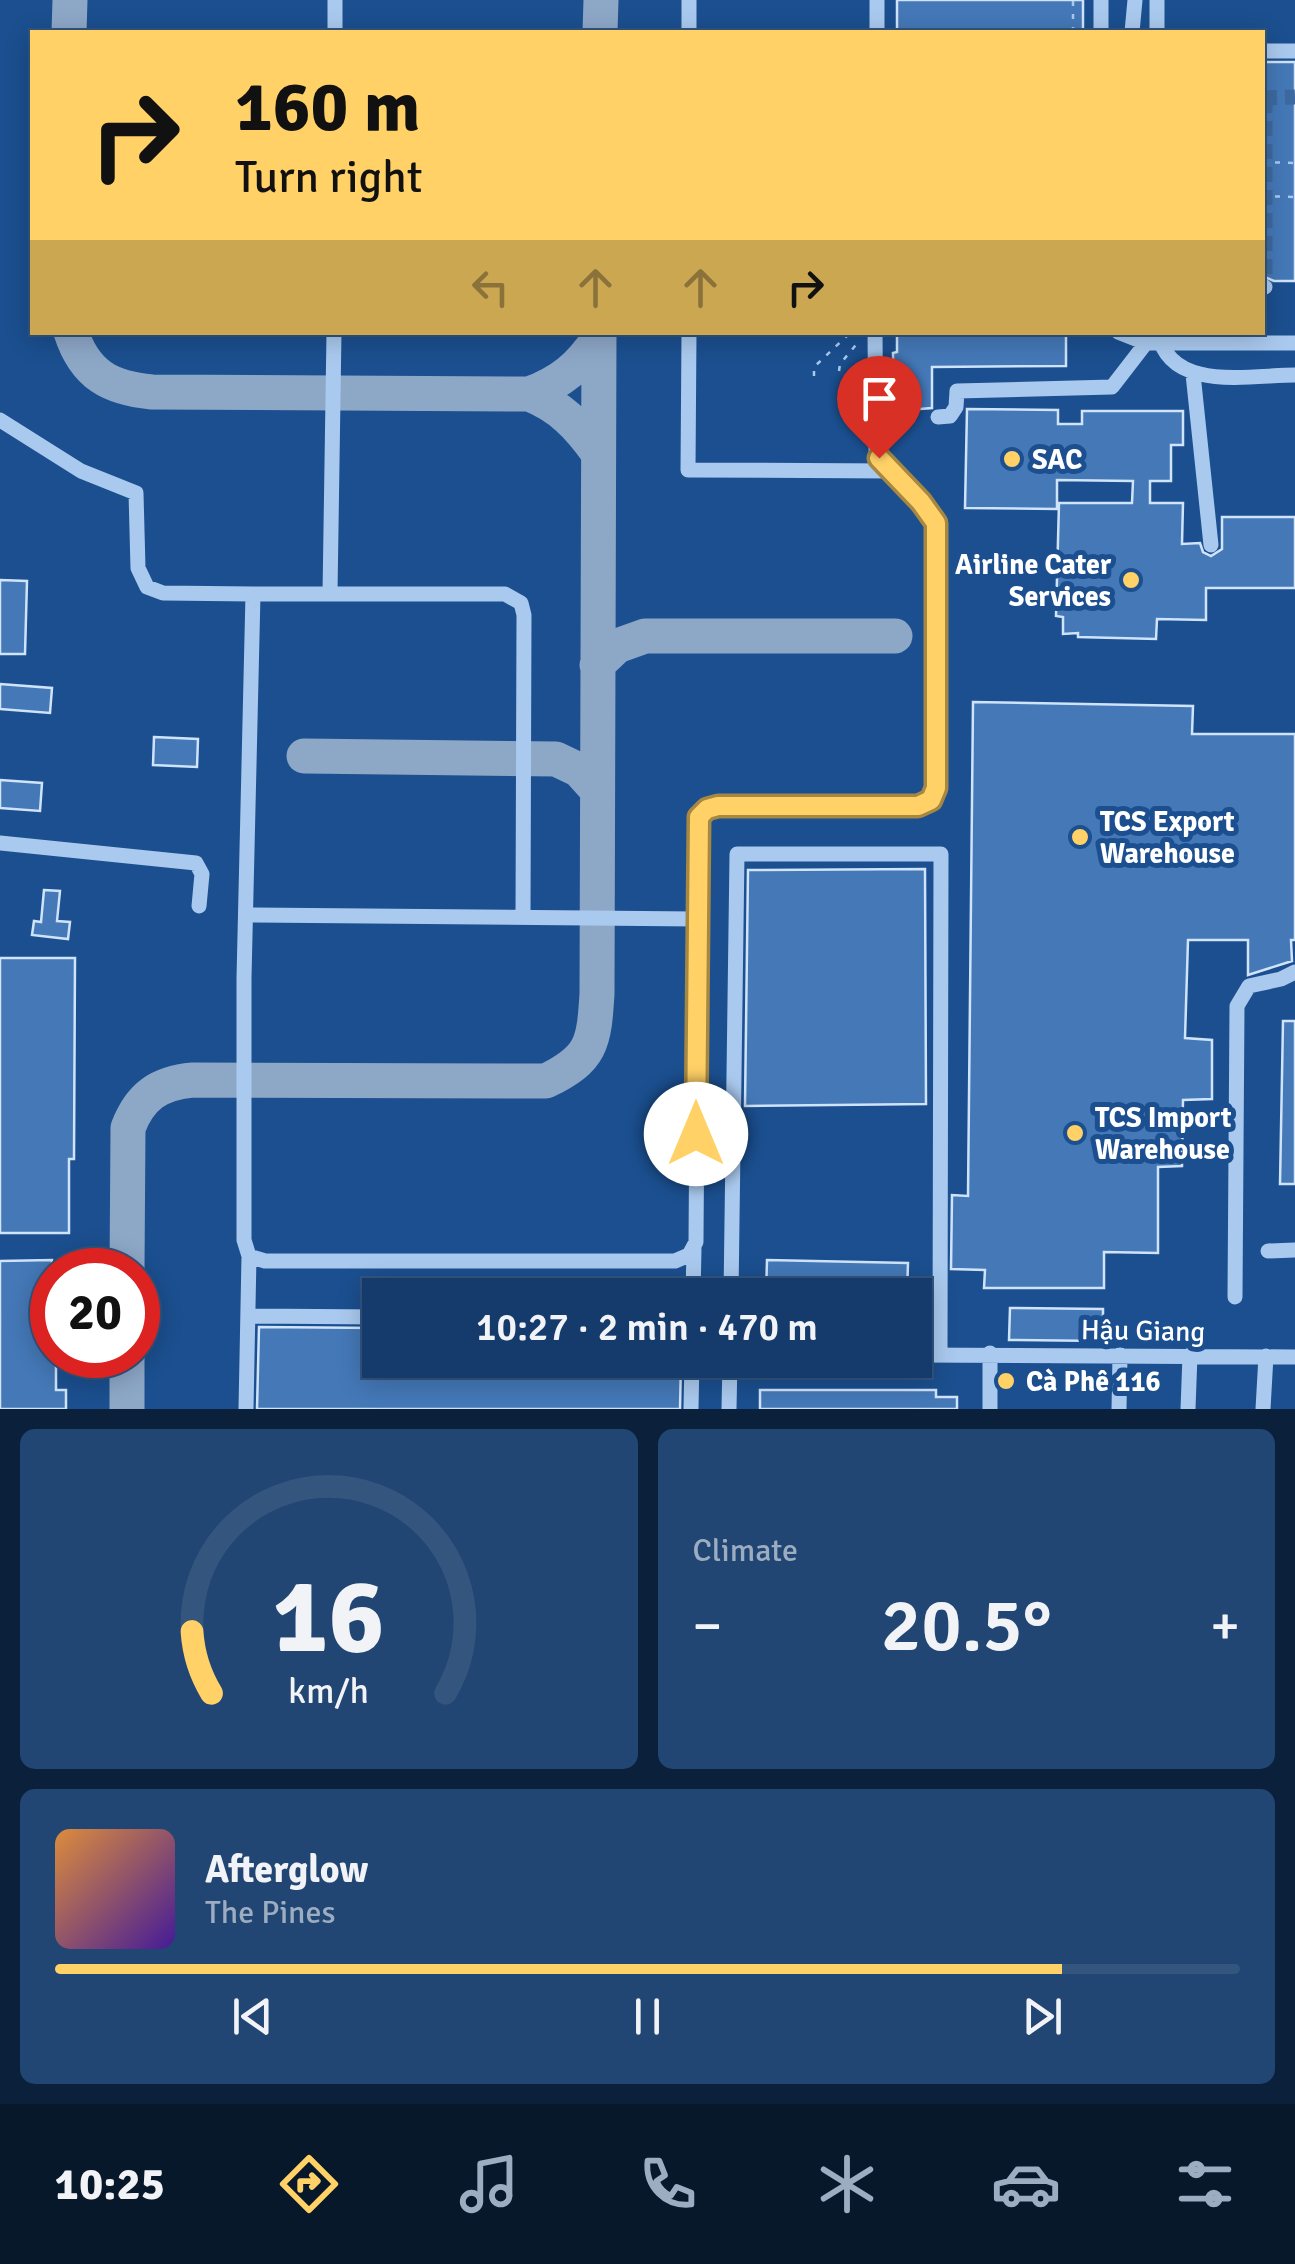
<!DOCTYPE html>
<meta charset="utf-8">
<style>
:root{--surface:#143b6b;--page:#214673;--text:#f1f3f6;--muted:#9dadc1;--line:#33557e;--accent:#ffd166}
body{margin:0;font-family:Signika,sans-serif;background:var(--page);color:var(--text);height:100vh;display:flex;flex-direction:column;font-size:38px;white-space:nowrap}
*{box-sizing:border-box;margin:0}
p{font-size:32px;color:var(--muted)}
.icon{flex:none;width:55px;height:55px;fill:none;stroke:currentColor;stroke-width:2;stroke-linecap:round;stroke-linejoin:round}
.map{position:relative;height:1409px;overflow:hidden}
.drawer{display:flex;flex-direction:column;gap:20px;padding:20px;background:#0b203b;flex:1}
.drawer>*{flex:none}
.guide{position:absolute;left:30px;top:30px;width:1235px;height:305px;border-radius:0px;box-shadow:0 5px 25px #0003,0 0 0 2px var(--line);background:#ffd166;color:#111;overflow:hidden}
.speed{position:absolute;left:30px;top:1248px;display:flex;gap:20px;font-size:50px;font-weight:700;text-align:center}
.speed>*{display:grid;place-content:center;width:130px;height:130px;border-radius:50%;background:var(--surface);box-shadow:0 5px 25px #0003,0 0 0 2px var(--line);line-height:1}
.speed .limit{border:15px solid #d22;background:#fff;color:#111}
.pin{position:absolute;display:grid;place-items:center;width:85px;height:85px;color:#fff;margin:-102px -42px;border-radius:50% 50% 50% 0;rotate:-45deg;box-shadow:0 0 10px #0007}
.pin .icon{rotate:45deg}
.me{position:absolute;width:110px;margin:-55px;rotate:0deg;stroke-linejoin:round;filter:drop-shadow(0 0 8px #0008)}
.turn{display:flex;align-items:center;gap:35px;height:210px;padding:0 40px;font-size:45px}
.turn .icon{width:130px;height:130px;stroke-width:2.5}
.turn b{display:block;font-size:70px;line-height:85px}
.lanes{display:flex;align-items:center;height:95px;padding:0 40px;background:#0003;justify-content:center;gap:50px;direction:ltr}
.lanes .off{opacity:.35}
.big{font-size:75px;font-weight:600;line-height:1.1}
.drawer .widget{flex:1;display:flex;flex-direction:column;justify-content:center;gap:15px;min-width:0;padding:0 35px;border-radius:15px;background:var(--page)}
.drawer .dial{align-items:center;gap:0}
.dial svg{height:260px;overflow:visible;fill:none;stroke:var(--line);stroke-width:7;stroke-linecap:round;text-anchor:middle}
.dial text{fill:var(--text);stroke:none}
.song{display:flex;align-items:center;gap:30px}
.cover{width:120px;height:120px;border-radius:15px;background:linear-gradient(135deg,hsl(30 70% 55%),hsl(260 70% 35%))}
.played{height:10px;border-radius:5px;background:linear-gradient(90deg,var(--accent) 85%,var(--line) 85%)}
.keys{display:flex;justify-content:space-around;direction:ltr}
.heat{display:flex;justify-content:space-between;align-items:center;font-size:55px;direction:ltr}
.drawer .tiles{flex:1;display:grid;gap:20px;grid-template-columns:1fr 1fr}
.widget:last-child{grid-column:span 2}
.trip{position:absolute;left:362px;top:1278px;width:570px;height:100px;border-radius:0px;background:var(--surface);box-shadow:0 5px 25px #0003,0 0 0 2px var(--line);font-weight:600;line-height:100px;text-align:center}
.tabs{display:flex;height:160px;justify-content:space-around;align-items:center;background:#08182b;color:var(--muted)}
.tabs .icon{width:70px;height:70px}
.tabs .active{color:var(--accent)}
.tabs b{font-size:45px;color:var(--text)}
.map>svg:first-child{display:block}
</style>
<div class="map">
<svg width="1295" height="1409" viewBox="0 0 1295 1409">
<rect width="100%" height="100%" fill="#1b4f8f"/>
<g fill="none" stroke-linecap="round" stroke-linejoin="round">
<path stroke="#8da7c7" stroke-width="35" d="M69,32l1,-32
M600,32l1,-32
M71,332c14,43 39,56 81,60l377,2c33,-12 51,-28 70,-56
M529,394c31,12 50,32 69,59
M597,665l20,-19 28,-10h250
M304,756l252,3 23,11 18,20
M127,1270l1,-142c12,-32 31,-45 65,-48l353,1c46,-22 48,-38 51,-87l2,-662
M127,1355v54"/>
</g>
<path fill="#4478b7" stroke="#cfe3fa" stroke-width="2.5" d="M897,0h186v32h-186z
M1262,62h33v219h-21l-12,-5z
M897,332h169v34l-134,1v41l-38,3 -1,-58 4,-1z
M967,409l91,1v14h24v-13h101v34h-12v36h-21v22h33l-1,41 18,-1 3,9 8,4 11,-7v-32h73v71h-89v32l-49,-1 -1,20 -78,-2v-4l-15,1v-17l-7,-1 3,-113h73l1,-22 -76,-1v29l-92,-1z
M0,580l27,1 -2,73h-25z
M0,684l52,4 -2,25 -50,-4z
M973,702l220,4 -1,28h103v206h-4l1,21 -44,14v-35h-60l-3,98 27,2v59l-29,1 -1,66 -24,1v86l-54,-1v36h-120l1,-18 -34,-1 1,-74 16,1z
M154,737l44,2 -1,28 -44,-2z
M0,780l42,3 -2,28 -40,-3z
M925,869l1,235 -181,2 3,-236z
M44,890l16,1 -3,30 13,1 -2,17 -36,-4 2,-14 7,1z
M0,958h75l-1,201h-5v74h-69z
M1283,1021h12v163h-15z
M52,1260v95h4v35h10v19h-66v-148z
M767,1260l141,3 -1,32h-141z
M1010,1308l93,1v32l-94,-1z
M259,1327l121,1v32h301l-1,49h-423z
M760,1390h176v7h21v12h-197z"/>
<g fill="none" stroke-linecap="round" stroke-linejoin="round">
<path stroke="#3d69a0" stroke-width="15" stroke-dasharray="15 8" stroke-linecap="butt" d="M1262,98l33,-1
M1265,98v189"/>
<path stroke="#a9c9ee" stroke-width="2.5" stroke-dasharray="5 8" stroke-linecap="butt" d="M1073,32v-32
M1262,162l33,1
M1262,196l33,1
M839,371l1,-7 20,-24
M814,376v-9l36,-34 10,1"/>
<path stroke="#a9c9ee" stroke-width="15" d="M335,32v-32
M689,32v-32
M877,32v-32
M1101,32v-32
M1132,32l3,-32
M1157,32v-32
M1262,51h33
M1262,287h3
M689,332l-1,138 203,1
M1118,332l28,11h149
M1158,332c11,61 92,43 137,43
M1193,374l18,171
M938,417l12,-1 6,-9 1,-16 155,-4 34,-44 -7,-11
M0,420l81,51 55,22 2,75 9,19 16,6 90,1 -9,384v262l5,16 16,5h410l14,-6 7,-13 3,-425 8,-8 10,-3h201l13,-7 5,-11 -1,-265 -14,-21 -42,-44 -3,-8 -1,-118
M253,594h252l16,9 3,12 -1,302
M330,594l4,-262
M0,843l196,20 6,11 -3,32
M246,915l450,4
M1268,1251l27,-1
M693,1295l1,-46
M731,1295l6,-441h204l-1,500
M1235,1297l2,-291 12,-20 32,-7 14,-7
M248,1316l132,1
M915,1355l380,2
M246,1409l3,-153
M691,1409l1,-49
M729,1409l1,-49
M990,1409v-56
M1119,1409l1,-54
M1188,1409l2,-54
M1263,1409l3,-53"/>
<path stroke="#a9c9ee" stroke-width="2.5" stroke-dasharray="5 8" stroke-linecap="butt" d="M850,333l47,1"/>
</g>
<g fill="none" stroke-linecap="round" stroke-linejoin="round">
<defs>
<path id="route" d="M696,1134l3,-317 8,-8 11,-3h200l13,-6 5,-12v-265l-15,-21 -42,-44"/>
</defs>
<use href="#route" stroke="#a68842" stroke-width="25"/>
<use href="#route" stroke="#ffd166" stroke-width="18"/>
</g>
<g fill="#ffd166" stroke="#1b4f8f" stroke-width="4">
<circle cx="1012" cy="459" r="10"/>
<circle cx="1131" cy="580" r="10"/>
<circle cx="1080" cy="837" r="10"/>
<circle cx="1075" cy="1133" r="10"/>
<circle cx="1006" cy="1381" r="10"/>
</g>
<g text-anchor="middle" stroke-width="10" stroke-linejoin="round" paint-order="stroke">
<g font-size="28" font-weight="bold" fill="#fff" stroke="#1b4f8f" text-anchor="start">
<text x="1032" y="469">SAC</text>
<text x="1111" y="574" text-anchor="end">Airline Cater<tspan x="1111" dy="32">Services</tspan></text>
<text x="1100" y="831">TCS Export<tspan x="1100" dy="32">Warehouse</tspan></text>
<text x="1095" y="1127">TCS Import<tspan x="1095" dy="32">Warehouse</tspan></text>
<text x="1026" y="1391">Cà Phê 116</text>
</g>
<g font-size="28" fill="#fff" stroke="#1b4f8f">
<text transform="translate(1143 1330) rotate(1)" y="10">Hậu Giang</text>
</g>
</g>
</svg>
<div class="speed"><div class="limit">20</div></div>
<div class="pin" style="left:879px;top:458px;background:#d93025"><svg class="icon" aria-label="arrive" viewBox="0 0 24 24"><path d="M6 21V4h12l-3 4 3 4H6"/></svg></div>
<svg class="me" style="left:696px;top:1134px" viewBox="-20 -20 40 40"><circle r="19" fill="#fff"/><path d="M0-13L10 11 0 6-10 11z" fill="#ffd166"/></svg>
<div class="trip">10:27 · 2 min · 470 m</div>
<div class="guide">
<div class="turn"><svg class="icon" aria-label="right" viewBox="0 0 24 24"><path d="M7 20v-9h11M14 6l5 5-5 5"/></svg><div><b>160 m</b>Turn right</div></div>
<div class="lanes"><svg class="icon off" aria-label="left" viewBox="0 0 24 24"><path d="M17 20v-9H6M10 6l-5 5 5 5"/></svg><svg class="icon off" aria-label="ahead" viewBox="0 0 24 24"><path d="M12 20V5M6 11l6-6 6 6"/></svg><svg class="icon off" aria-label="ahead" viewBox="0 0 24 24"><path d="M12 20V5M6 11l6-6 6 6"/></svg><svg class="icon" aria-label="right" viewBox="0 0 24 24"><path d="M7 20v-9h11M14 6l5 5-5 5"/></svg></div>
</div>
</div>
<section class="drawer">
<div class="tiles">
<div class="widget dial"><svg viewBox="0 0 100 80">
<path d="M14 69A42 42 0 1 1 86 69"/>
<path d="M14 69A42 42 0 0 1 8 50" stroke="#ffd166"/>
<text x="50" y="56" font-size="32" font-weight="700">16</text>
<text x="50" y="72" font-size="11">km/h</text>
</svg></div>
<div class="widget"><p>Climate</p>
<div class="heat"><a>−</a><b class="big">20.5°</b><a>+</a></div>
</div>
<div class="widget">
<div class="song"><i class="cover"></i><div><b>Afterglow</b><p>The Pines</p></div></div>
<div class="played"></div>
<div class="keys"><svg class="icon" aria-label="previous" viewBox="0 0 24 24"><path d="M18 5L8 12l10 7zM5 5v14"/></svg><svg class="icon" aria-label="pause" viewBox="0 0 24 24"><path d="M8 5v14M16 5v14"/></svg><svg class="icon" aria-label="next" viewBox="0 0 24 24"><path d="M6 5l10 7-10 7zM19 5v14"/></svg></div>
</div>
</div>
</section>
<nav class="tabs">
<b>10:25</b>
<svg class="icon active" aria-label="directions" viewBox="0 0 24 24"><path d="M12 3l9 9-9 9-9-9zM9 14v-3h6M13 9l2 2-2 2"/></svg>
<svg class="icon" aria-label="music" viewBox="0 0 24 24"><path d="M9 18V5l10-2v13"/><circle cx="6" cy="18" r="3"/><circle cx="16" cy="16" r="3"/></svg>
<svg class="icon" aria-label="phone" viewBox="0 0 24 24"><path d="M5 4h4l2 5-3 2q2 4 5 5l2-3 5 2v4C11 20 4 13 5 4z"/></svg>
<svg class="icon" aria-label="climate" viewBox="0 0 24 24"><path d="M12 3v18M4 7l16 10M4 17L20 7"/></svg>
<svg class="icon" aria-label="car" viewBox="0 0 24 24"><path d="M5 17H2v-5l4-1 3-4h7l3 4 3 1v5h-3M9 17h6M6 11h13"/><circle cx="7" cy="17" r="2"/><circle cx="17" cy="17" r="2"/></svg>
<svg class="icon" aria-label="filters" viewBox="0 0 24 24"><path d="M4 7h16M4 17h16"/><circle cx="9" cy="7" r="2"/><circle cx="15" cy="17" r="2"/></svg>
</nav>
